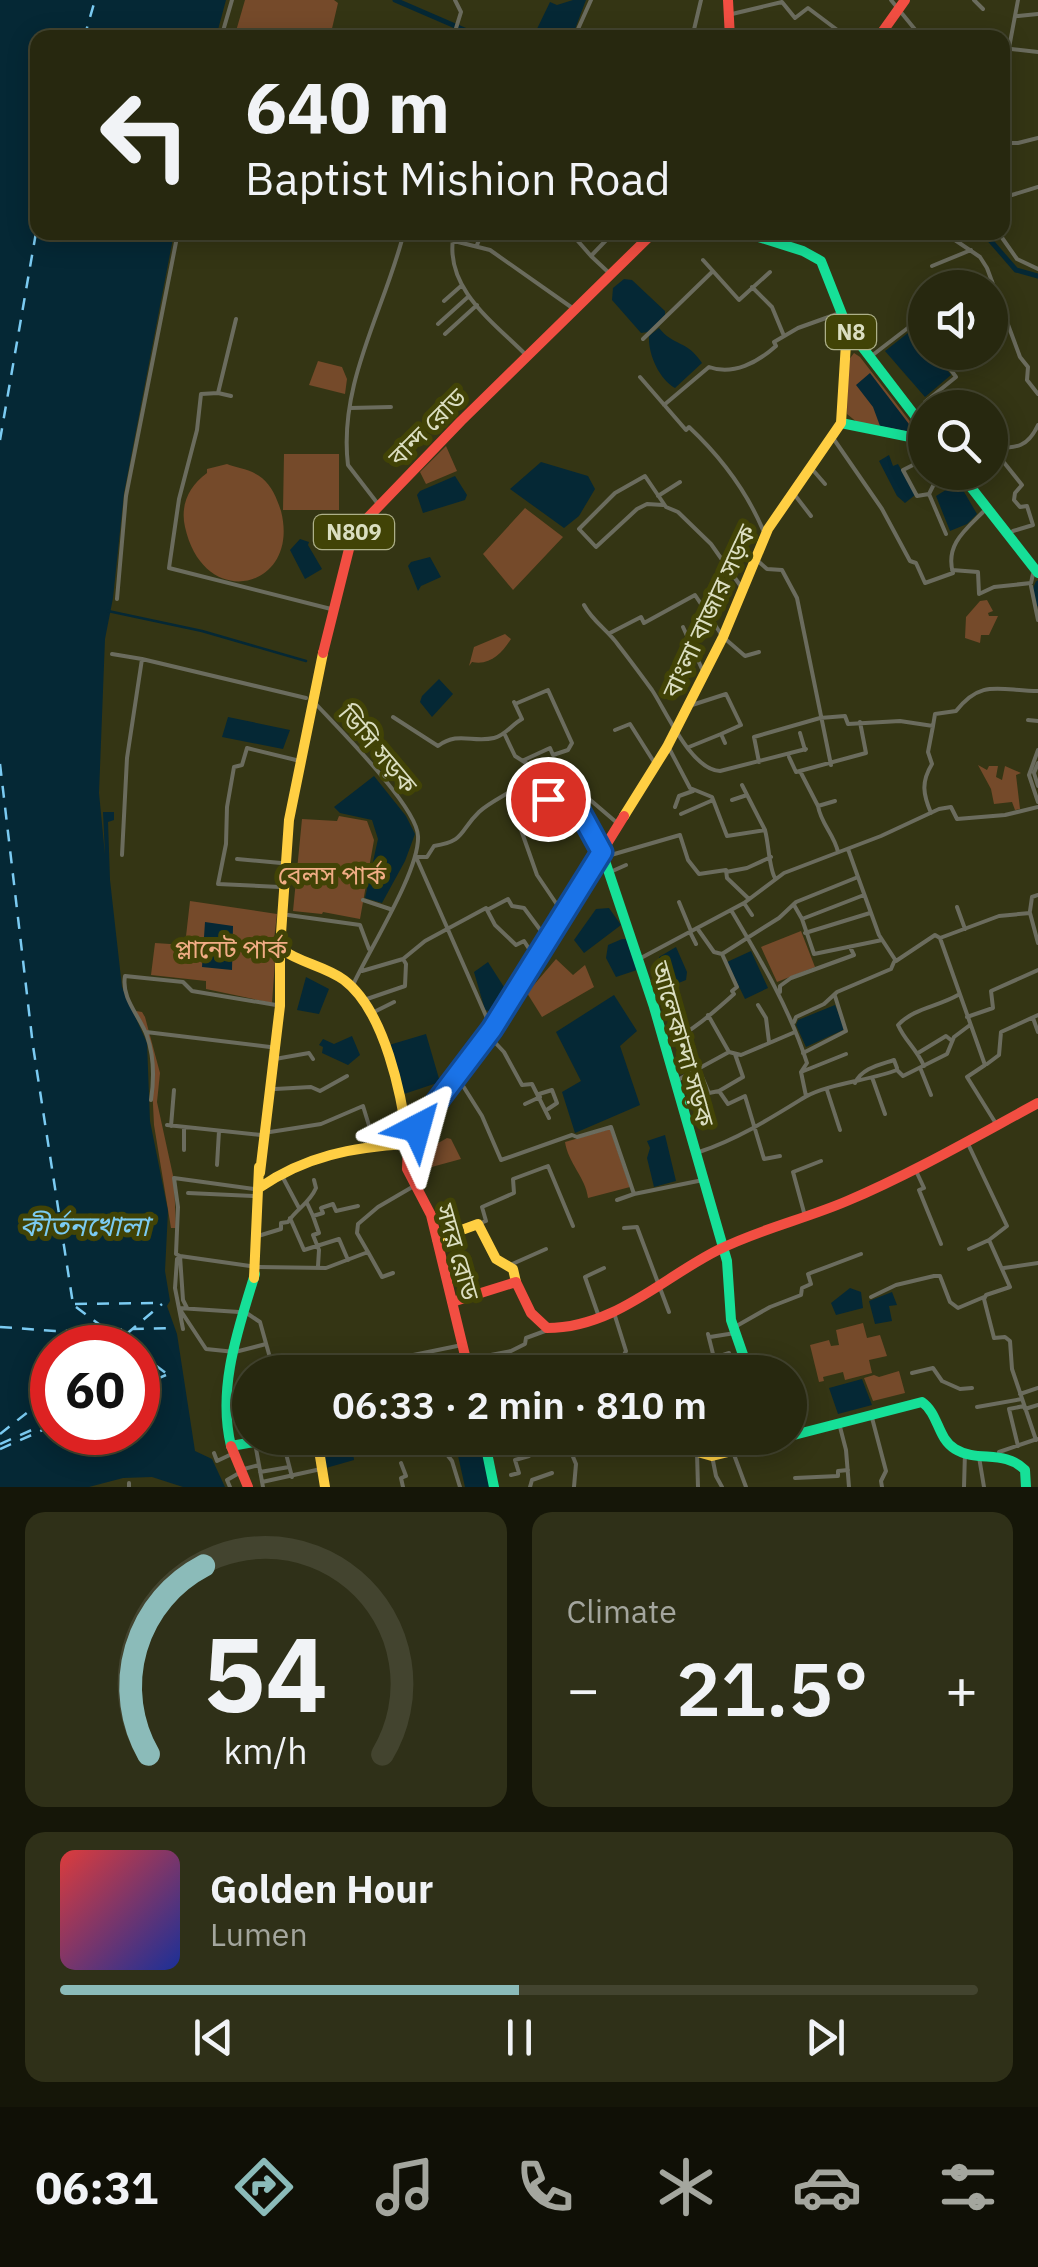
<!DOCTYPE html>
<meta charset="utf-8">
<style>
:root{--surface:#27280f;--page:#2f3018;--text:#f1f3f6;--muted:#a4a69e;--line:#43442f;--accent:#8bbbb9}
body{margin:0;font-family:"IBM Plex Sans","Noto Sans Bengali",sans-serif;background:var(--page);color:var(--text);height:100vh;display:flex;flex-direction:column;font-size:38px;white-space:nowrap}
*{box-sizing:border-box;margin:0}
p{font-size:32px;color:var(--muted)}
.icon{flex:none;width:55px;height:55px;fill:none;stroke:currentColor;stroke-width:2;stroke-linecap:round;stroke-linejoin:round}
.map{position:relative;height:1487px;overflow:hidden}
.sheet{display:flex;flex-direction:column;gap:25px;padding:25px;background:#151608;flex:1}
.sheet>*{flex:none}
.banner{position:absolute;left:30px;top:30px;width:980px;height:210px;border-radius:20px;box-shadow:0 5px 25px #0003,0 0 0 2px var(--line);background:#27280f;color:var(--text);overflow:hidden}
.tools{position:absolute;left:908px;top:270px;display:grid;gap:20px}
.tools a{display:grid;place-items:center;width:100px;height:100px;border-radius:50%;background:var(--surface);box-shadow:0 5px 25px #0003,0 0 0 2px var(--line);font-size:50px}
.speed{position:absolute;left:30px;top:1325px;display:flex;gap:20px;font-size:50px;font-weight:700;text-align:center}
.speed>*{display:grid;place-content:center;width:130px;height:130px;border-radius:50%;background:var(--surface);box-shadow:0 5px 25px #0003,0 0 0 2px var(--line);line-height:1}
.speed .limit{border:15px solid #d22;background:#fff;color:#111}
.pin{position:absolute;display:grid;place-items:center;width:85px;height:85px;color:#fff;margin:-42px;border:5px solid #fff;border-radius:50%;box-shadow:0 2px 10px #0007}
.me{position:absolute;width:110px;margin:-55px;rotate:39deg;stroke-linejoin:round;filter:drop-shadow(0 0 8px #0008)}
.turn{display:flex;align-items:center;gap:35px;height:210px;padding:0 50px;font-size:45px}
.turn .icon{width:130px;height:130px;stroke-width:2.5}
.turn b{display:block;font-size:70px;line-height:85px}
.big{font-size:75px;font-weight:600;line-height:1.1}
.sheet .widget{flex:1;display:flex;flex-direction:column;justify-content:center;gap:15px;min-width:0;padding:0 35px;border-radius:20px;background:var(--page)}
.sheet .dial{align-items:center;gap:0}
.dial svg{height:260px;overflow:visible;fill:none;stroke:var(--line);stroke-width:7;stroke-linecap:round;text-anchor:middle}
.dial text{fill:var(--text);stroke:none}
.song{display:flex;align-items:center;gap:30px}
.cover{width:120px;height:120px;border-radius:15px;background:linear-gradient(135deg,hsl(0 70% 55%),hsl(230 70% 35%))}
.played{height:10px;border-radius:5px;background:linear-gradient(90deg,var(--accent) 50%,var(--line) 50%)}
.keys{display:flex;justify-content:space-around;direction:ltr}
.heat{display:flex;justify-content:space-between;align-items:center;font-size:55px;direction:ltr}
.sheet .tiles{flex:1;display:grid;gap:25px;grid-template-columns:1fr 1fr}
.widget:last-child{grid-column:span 2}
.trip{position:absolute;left:232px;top:1355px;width:575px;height:100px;border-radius:50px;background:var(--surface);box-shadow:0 5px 25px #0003,0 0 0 2px var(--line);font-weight:600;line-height:100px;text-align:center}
.tabs{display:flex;height:160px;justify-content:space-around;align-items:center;background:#101006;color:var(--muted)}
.tabs .icon{width:70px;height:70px}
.tabs .on{color:var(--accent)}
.tabs b{font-size:45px;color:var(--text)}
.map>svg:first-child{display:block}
</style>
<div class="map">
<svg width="1038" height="1487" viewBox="0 0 1038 1487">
<rect width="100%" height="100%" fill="#343514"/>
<path fill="#754a2a" d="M245,0h89l4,3 -8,34 -96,1z
M854,353l6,4 52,67 2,9 -4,2 -52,-12 -11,-9 1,-53z
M318,361l24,6 5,12 -2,15 -36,-9z
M446,446l11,25 -31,13 -6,-12z
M284,454h55v56h-56z
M227,464c10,4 24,5 35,14 10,8 15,21 19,33 20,78 -77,102 -96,16 -5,-22 4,-41 22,-54v-4z
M525,508l38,29 -50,53 -30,-36z
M987,600l6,11 -5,2 1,3h9l-9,19h-8l-1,8 -15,-5 1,-21 14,-16z
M505,634l6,5c-9,14 -21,27 -39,23l-3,4 5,-19z
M978,765l9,5 2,-4h9l-2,11 6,3 3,-14 16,7 -5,2 4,34 -5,1 -3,-8 -18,2 -3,-15z
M339,816l28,5 7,19 -14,79 -37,-7 -1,2 -29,-3 9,-92 35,2z
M190,901l87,13 -4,35 2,13 -3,41 -66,-14v-8l-55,-6 4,-32 30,2z
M801,931l14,36 -38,15 -16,-35z
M556,959l17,16 12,-10 9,22 -52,30 -15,-24z
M136,1011l6,1 3,5 15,56 -3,29 17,78 2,48h-5l-17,-103 -4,-81z
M610,1129l20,58 -42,11c-2,-20 -20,-35 -23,-56z
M447,1138l4,1 10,20 -33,9 -9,-14z
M863,1323l4,15 13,-3 7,21 -18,4 3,13 -27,7 -2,-8 -20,5 1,4 -5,1 -9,-37 19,-5 2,6 8,-1 -3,-15z
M899,1371l6,22 -32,8 -9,-23 10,-3 5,2z"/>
<path fill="#052835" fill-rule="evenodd" d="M0,0h226l-10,37 -178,1v194l136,1 -50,260 -11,105 -8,41 -6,154 6,62 -2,-43h11v8l-6,2 2,58 12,107 25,56 3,78 18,90 -3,60 5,30 -3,5 10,28 18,117 17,8 13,28h-42l-31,-10 -29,1 -34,9h-89zM52,1348h86v84h-86z
M573,0h13l-14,37h-28l-9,-4 15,-31 7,3z
M624,279l8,1 33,31v4l-17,17 -7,1 -29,-33 1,-12z
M659,328c14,18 28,12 43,35l-27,25c-16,-9 -27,-34 -26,-52z
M913,329h4l8,11v12l9,1 17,22 -26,22 -40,-46z
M870,373l42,55 -1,4 -31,-6 -7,-19 -17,-22z
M889,455l4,11 5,-2 17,31 -10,8 -8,-7 -18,-35z
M541,462l47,14 7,13 -16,27 -15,12 -54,-39z
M455,476l12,19 -2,5 -42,13 -6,-18 3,-4z
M954,485h6l17,29 -10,10 -17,7 -14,-35z
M300,539l9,3 -1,3 14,24 -17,10 -15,-29z
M430,557l11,20 -20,9 -3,5 -10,-25 3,-4z
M439,679l14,15 -21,23 -12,-15 2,-6z
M228,717l62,13 -7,19 -61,-12z
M374,776l32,40 9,18 -10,27 -23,42 -17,-5 13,-59 -6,-19 -32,-7 -6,-6z
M609,908l12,17 -37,28 -10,-13 22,-31z
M205,922l28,4 -1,44 -30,-3z
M622,939h4l11,31 -21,7 -10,-19 2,-13z
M676,947l11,25 -1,8 -15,6 -3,-11 -7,-4 -2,-14z
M751,951l17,37 -23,11 -18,-37z
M488,962l16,25 -15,24 -4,-1 -11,-38z
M306,977l23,12 -10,25 -22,-4z
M614,995l23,36 -17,15 20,59 -65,28 -13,-41 19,-11 -25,-49z
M835,1005l10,24 -39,18 -10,-22 2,-5z
M426,1034l14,48 -39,13 -12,-50z
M352,1036l8,19 -12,10 -26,-12 1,-6 -4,-2 4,-6 11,5z
M665,1135l11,46 -22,6 -7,-29 3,-10 -3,-7z
M850,1288l11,4 2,16 -27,7 -5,-12z
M892,1292l5,13 -8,1 3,15 -17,3 -6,-23z
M862,1379l10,26 -34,9 -9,-26z
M321,1438h30l3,22 -28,8z
M454,1438h27l10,49h-26z"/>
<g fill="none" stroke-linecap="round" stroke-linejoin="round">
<path stroke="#052835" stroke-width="2.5" d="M108,611l94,20 104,30"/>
<path stroke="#052835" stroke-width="5" d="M395,0l88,38
M983,232l33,38 22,6
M1038,583l-3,7 3,14"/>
<path stroke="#7bcbf2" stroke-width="2.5" stroke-dasharray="12 10" stroke-linecap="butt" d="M84,38l11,-38
M0,440l38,-219
M0,764l33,282 40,258
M75,1304l88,-1
M76,1307l55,41
M0,1327l55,4 117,-3
M110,1348l52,-44
M138,1352l29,22
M138,1383l18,-6
M138,1387l28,-12
M0,1434l52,-41
M0,1444l52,-23
M0,1449l52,-23"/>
<path stroke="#6b6c5e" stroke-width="4" d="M891,0l31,38
M974,0l9,9
M732,14l50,-12 13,16 13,-10 40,30
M1018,16l20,-2
M221,38l11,-38
M453,38l8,-26 -6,-12
M574,38l17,-38
M692,38l9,-38
M1002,48l36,4
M1009,48l9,-48
M1002,143h16l20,-5
M1002,198l36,-11
M418,232l72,18 81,57
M570,232l21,24
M943,232l37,25 7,11 33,89 8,10 -1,13 11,14
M998,232l19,27 21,10
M453,239c-7,50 40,83 72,115
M477,245l5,-13
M703,260l36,40 31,-28
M932,266l39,-16
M607,271l-16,-15 23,-24
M752,287l20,20 12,29
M979,288l13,-7
M444,301l17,-15
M438,324l31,-28
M913,324l12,-10
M445,334l32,-29
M643,339l69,-67
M874,354l39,-30 12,10
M640,377l46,53 3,-3c32,30 57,63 74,103
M218,393l-17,1 -4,36 -18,69 -10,69 162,41
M231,396l-13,-3 18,-74
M664,405l45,-38c24,9 49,-5 67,-21l-2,-4 24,-14 39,-14
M350,408l41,-1
M928,408l-3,-6 31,-25 -18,-25
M833,438l49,71 28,52 6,2 9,20 28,-10c-8,-28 12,-43 30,-61
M990,452l8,3 24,30 -7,8 -1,7 6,7 7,-1 6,19 -20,6
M993,452l1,-4c23,0 34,-1 44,-23
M921,461l-18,9 14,26 12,-2
M812,469l13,15
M794,494l17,22
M658,496l22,-14
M378,504l-30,-39c-10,-82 37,-156 56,-233
M663,505l-16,-1 -10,5 -41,38 -17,-18 36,-36 30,-17 21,31 12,5 33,32 31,44
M946,534l-17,-40 5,-10 21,-9
M758,561l9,8 15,1 15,28 34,167
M952,570l26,2 1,22 15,-7 37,-4 2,-9
M1031,586l7,34
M117,599l9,-103 52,-264
M584,605c9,17 24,25 35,41 11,14 22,29 33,44 14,21 39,80 68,81l86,-22
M683,627l19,42
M610,633l31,-16 3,6 51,-28 28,42 22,19 14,-4
M112,654l30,5
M314,702c22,24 103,104 104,134 2,34 -49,114 -65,149
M515,704l33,-14 24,53 -4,7 -15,5 -3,-7 -26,12
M692,705l34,-11 15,31 -20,9
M393,717l45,29c20,-15 34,-3 56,-8 12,-3 17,-13 28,-19l-8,-17
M1028,720l10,1
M615,730l15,-6 24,38
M800,733l5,17
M505,735l10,21 14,9 22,39 7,5 20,-1 22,40
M689,747l32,-13 4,9
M670,750l20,38 22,9 15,39 38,-6c4,15 4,38 10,48
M1038,750l-9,25 9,27
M789,757l7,15 70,-19 -6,-31
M759,762l-5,-25 66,-19 25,-2 3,8 52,-3 33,5 2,-12 21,-3c26,-33 44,-20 82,-20
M1038,763l-4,10 4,13
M570,765l11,27 35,30
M800,771l18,35
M742,785l23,45
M732,800l15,-5
M835,801l-17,5c3,18 16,28 20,46
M675,807l4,-11 14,-5
M931,813c-8,-19 -10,-31 1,-49l-4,-12 5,-26
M681,814l32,-14
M848,849l10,28
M122,855l5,-97 15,-99 164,39
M604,857l76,-22 8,25 11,14 27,-4 1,8 22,21
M237,859l44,4
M726,872l21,-4 24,-11
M608,873l18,-8
M280,887l-62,-3 8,-40 1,-37 7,-40 8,-2 5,-17 49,12
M363,900l27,9
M679,902l12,29
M744,903l8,12
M794,905l8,14 62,-24
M957,907l8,22
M487,910l21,-11 4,7 12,2 23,31
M731,910c29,49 58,97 76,153l-6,9 5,24
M1030,911l2,-14 6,-2
M288,915l72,10 9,24
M802,919l12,35 68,-14
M690,932l6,12
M805,933l65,-20
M940,938l45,127 -18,12 28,45
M722,954l57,-36 17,-16 62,-25 21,58 17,26 39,-26 5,3 59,-22 31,-3 8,30
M403,959l22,-18 61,-33 9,17 21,20 8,-4 9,14
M639,959l105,-56 40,-30 97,-37 58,-27 12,-2 6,12 48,-4 33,-8
M362,971l41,-12 3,5 -1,22 -41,14
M780,992v-6l11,-8 63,-23 -4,-8
M758,1005l8,13 3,24
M372,1013l22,-11
M708,1015l21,37
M967,1017l26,-9 -2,-17 47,-21
M1033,1018l5,14
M794,1022l2,-5 28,-13 13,-12 54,-23 3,-7
M490,1025l-74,-168h11l7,-11c32,-5 25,-15 45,-34 9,-8 19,-13 29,-19l29,82 25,37
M146,1032l124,15
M488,1035l16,17 18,33 10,-1 17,34
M666,1044c24,-11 48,-32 68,-50l-2,-3 5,-4 -15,-33 -8,-2 -17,-24
M803,1053l43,-22 -11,-35
M918,1053l28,-17 5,4
M735,1054l8,23 -24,14 9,13 17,-8 19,63 16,-3
M275,1059l34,-6 4,6
M987,1064l12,-9 2,-23 37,-17
M924,1066c-8,-18 -19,-25 -26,-41 16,-17 39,-18 60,-30
M699,1070l10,23 10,-2
M921,1070l10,25
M801,1072l45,-18
M458,1078l24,38 19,44 71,-25 5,2 34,-10 23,67 69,-14
M873,1080l12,34
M674,1082l55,-30 12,3 54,-23
M855,1083c7,-15 24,-18 39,-23l3,8
M275,1089l36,-2 9,4 27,-15
M827,1090l13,40
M539,1094l13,-4 5,13 -9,6
M151,1100c3,-20 3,-44 -4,-64 -7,-20 -26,-37 -22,-60l58,6 9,9 84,14
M525,1104l15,-7
M167,1125l94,10
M171,1126l3,-36
M184,1127v23
M270,1132l51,-8 42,-18 12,39
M414,1145l10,-6
M969,1146l38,80 -18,14 21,47 -24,8 -2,4 10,39 11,-1 5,4 2,28 24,71
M699,1152c39,-13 72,-34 106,-55 22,-13 66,-17 92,-27l6,6 44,-22 7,-17 16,-12
M217,1165l2,-34
M917,1173l7,15 -5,2 22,54
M281,1174l18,34
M188,1193l65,3
M617,1200l17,-6
M307,1203l6,13 10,-3 -2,-5 12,-4 3,7 22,-5
M313,1216l6,17 -6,2 6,15 -1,16
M805,1216l-12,-44 28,-11
M290,1218l14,32 35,-11 9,21
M478,1224l8,-3 -4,-14 32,-14 -1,-14 35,-13 25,60
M624,1228l13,-1 32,85
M258,1236l23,-7v-6l7,-1c9,-14 21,-18 28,-34l-2,-8
M969,1249l20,-9
M368,1252l14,25 11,-4
M180,1256l70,10
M180,1258l-3,1 -2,29 8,41
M510,1265l36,-16
M259,1267l67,1 42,-16 -11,-19 1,-9 20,-17 36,-21
M1004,1268l34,-5
M871,1297l25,-12 38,-9h6l10,26 8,6 26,-11
M179,1308l60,4
M179,1308l27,41 29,3 31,-8
M187,1308l-4,-8 -3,-44 -4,-2 2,-47 -4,-29 80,11
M248,1314l12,8 14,50
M615,1316l11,35 -11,21
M599,1317l-14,-40 19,-9
M733,1328l37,-21 31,-12 1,-7 9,-4 -3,-10 53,-20
M708,1334l6,24 15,-5 1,6 13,-3
M710,1337l25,-4
M658,1357l4,10 7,-3 3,8
M470,1359l41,-8 14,-7 1,-6 19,-7
M389,1360l73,-15
M715,1366l22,-3 2,6 9,-2
M670,1367l33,-7
M705,1368l10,-2 1,6
M700,1372l6,-1 -3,-11 10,-3
M912,1373l21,-5 9,13 18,8 12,-1
M1020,1394l18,-6
M977,1407l45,-8
M1025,1409l13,-4
M871,1414l15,57 -5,10 1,6
M839,1423l7,27 3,37
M282,1438l10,39
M434,1438l18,23 8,26
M706,1438l2,17
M255,1443l8,44
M1018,1446l-9,-37 15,-3
M486,1449l16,-3 3,4 20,-8 25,-3
M571,1452l5,12 -2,23
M733,1452l13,35
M999,1452l38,-13
M214,1453l3,8 17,-8
M697,1453l1,34
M712,1456l4,20 6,11
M979,1457l5,30
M401,1463l5,13 -5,2 2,9
M240,1470l19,-5
M260,1472l29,-5
M511,1475l8,-2 -4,-13 14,-4 -4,-14
M795,1478l43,-2v-5l10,-1
M262,1482l59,-13
M129,1483v4
M230,1487l-3,-7 14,-8
M530,1487l2,-7 20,-7
M964,1487l1,-35"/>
<path stroke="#16e098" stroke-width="10" d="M743,232l60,19 18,10 26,66 78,102
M841,423l84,17
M959,472l79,101
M602,852l52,155 73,254 4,59 18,52
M790,1436l132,-34c17,12 15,36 33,47 23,14 49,0 70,21l1,17
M484,1438l10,49
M231,1446l46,-8
M231,1446c-14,-58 7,-116 24,-172"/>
<path stroke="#ffcf43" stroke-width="10" d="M624,816l43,-69 56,-110 45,-108 73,-106 6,-96
M281,949c19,14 44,17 63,31 41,31 58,116 64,164
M260,1173l20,-167v-58l9,-128 34,-167
M259,1188c46,-32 94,-41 149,-44
M437,1239l41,-15 18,35 17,10 3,13
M254,1278l5,-111
M317,1438l8,49
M647,1438l65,18 73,-18"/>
<path stroke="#f24e42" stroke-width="10" d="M728,0l2,38
M878,38l27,-38
M323,653l30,-120 108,-112 193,-189
M452,1302l64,-20 15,31 16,15c67,0 115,-50 171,-78 42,-21 87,-31 129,-49 66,-28 128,-64 191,-98
M469,1372l-38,-157 -24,-46 1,-25 84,-115 132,-213
M231,1446l17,41"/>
</g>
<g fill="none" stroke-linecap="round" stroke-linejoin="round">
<defs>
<path id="route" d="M417,1128l75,-99 110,-177 -24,-44h-20l-10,-9"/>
</defs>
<use href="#route" stroke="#114b97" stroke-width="25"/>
<use href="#route" stroke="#1a73e8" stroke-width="18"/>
</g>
<g text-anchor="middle" stroke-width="10" stroke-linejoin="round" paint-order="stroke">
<g fill="#414306" stroke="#adb089" stroke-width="2.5">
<rect x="826" y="315" width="50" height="34" rx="8"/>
<rect x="314" y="515" width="80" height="34" rx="8"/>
</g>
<g font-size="22" font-weight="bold" fill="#dbdec1">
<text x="851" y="340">N8</text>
<text x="354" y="540">N809</text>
</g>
<g font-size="25" fill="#dbdec1" stroke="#414306">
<text transform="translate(427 427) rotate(-45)" y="9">বান্দ রোড</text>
<text transform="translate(709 611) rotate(-65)" y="9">বাংলা বাজার সড়ক</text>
<text transform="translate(378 749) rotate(50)" y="9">ডিসি সড়ক</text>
<text transform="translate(683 1044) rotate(74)" y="9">আলেকান্দা সড়ক</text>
<text transform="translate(458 1252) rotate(74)" y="9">সদর রোড</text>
</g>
<g font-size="25" fill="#f1ad85" stroke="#414306">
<text x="332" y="884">বেলস পার্ক</text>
<text x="231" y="958">প্লানেট পার্ক</text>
</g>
<g font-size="28" font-style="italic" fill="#7bcbf2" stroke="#414306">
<text x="84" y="1236">কীর্তনখোলা</text>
</g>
</g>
</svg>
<div class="tools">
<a><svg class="icon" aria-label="sound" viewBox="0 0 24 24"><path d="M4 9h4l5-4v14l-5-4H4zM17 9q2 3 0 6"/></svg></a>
<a><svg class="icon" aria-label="search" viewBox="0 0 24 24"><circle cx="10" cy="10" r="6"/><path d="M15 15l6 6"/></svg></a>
</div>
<div class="speed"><div class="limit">60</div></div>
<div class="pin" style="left:548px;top:799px;background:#d93025"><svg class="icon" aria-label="arrive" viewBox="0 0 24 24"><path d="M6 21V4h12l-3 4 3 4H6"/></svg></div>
<svg class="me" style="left:417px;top:1128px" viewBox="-20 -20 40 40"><path d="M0-17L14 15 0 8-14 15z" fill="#1a73e8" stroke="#fff" stroke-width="4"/></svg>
<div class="trip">06:33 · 2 min · 810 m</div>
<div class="banner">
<div class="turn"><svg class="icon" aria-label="left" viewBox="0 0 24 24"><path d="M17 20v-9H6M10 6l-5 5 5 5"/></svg><div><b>640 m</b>Baptist Mishion Road</div></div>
</div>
</div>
<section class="sheet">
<div class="tiles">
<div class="widget dial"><svg viewBox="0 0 100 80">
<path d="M14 69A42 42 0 1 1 86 69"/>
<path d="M14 69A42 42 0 0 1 31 11" stroke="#8bbbb9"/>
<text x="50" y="56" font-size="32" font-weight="700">54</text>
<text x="50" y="72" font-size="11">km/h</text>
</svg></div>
<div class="widget"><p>Climate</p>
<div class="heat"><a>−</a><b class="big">21.5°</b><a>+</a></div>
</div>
<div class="widget">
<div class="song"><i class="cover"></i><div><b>Golden Hour</b><p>Lumen</p></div></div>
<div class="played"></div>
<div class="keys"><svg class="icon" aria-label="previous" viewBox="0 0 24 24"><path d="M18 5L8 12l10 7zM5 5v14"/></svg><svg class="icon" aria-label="pause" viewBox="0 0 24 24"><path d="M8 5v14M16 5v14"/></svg><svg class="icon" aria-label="next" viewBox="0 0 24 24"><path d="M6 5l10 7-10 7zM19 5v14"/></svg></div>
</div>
</div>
</section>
<nav class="tabs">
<b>06:31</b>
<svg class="icon on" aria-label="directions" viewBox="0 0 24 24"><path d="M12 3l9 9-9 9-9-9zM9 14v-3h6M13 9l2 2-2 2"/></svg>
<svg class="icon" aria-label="music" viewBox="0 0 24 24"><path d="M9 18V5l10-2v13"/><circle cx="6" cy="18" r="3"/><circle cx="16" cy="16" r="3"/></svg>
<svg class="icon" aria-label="phone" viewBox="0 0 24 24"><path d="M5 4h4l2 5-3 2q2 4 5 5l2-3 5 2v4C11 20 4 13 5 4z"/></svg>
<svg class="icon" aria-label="climate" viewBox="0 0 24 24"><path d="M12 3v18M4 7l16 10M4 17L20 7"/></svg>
<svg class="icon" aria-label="car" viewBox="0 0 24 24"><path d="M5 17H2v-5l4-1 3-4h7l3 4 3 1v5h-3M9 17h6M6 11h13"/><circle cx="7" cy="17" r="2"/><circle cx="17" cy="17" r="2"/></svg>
<svg class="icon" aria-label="filters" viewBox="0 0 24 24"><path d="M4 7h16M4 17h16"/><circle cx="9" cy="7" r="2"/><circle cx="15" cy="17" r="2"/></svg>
</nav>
